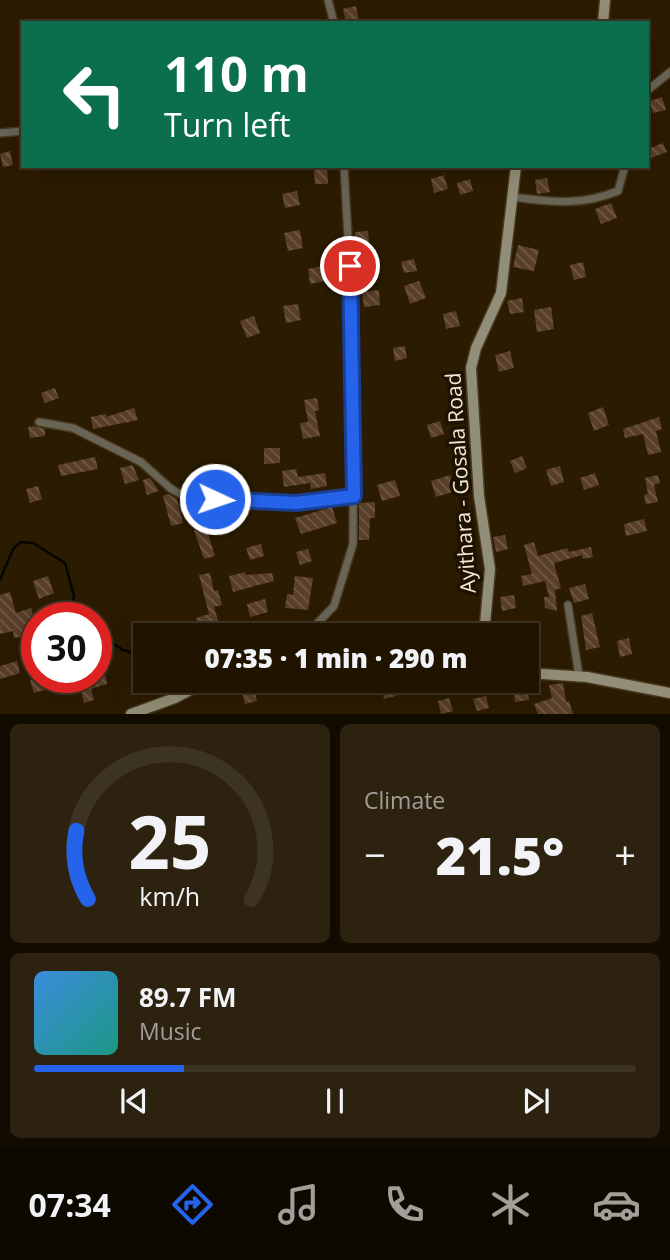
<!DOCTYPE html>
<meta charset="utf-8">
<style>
:root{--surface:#201400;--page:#2d210f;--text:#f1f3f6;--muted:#a29e99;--line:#3d3322;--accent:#2563eb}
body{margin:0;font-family:"Open Sans",sans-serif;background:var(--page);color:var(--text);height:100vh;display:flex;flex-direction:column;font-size:26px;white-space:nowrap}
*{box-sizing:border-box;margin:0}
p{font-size:23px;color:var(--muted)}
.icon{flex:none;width:38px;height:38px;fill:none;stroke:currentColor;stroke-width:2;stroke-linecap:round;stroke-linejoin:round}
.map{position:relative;height:714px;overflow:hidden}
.side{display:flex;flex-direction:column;gap:10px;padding:10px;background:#120b00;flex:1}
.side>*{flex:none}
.top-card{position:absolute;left:21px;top:21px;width:628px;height:147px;border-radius:0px;box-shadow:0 7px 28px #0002,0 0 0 2px var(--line);background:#0b6e4f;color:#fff;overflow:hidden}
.speed{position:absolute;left:21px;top:602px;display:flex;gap:14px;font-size:35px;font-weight:700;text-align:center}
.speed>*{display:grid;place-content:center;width:91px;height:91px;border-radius:50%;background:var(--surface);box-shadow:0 7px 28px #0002,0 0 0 2px var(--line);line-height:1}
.speed .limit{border:10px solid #d22;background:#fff;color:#111}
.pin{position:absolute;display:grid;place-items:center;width:60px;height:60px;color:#fff;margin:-30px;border:4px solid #fff;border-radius:50%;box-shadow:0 2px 7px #0007}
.me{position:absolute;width:77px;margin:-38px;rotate:93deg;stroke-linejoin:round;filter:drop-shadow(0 0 5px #0008)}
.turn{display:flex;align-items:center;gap:24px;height:147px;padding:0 28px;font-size:32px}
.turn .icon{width:91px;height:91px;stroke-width:2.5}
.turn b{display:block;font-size:49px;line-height:60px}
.big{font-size:52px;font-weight:800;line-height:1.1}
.side .card{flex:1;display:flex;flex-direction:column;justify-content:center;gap:10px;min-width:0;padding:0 24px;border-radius:10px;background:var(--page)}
.side .dial{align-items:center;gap:0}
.dial svg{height:182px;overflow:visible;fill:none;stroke:var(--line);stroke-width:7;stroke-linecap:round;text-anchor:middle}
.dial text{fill:var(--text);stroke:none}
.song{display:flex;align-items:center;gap:21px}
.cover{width:84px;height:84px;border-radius:10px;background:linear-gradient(135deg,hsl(210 70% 55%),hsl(170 70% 35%))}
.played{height:7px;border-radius:4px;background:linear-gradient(90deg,var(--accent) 25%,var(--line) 25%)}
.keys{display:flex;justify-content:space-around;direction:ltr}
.heat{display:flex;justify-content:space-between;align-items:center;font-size:38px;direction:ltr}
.side .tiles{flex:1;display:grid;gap:10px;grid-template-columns:1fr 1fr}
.card:last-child{grid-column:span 2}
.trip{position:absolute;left:133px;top:623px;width:406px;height:70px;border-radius:0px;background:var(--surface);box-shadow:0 7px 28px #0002,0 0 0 2px var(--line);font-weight:800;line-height:70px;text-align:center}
.tabs{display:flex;height:112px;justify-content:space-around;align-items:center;background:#0d0800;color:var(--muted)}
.tabs .icon{width:49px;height:49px}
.tabs .on{color:var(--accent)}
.tabs b{font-size:32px;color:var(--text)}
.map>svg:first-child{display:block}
</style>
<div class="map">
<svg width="670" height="714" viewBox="0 0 670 714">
<defs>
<pattern id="building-back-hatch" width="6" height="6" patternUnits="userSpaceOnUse" patternTransform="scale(1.75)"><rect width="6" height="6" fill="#593e29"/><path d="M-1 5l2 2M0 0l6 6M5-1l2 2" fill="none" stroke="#715a47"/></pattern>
</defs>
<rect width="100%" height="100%" fill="#2b1b00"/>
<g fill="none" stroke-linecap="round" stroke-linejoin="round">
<path stroke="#040700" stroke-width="2.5" d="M0,580l13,-31 8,-7 12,1 32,20 9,33 -2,11 15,11
M96,632l27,18 22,6
M182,681l2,5"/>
</g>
<path fill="url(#building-back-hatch)" d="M356,6l3,15 -13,2 -3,-14z
M662,97l4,13 -13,3 -3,-12z
M663,143l4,9 -19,7v-10z
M10,151l3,14 -10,2 -3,-13z
M327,169l1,15h-13l-1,-14z
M444,175l4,14 -14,4 -3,-14z
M547,178l3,14 -13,2 -2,-14z
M470,179l3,12 -13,4 -3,-12z
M297,191l3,14 -15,3 -3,-14z
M611,203l6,15 -16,6 -6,-15z
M300,230l3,18 -15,3 -4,-18z
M368,231l1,12 -14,1v-12z
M518,245l21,5 -5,21 -21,-4z
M366,256l4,12 -14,4 -1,-13z
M414,259l3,12 -13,2 -3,-11z
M583,262l3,15 -12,3 -4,-15z
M322,266l3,15 -15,3 -2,-15z
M419,281l7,17 -16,6 -6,-18z
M379,290l1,15 -16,2 -2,-15z
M522,298l2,14 -14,2 -3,-13z
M298,304l3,16 -15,3 -3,-17z
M551,307l3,22 -17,3 -3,-22z
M456,311l4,15 -14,3 -3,-15z
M254,316l6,17 -13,5 -7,-17z
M405,346l2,12 -12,3 -2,-13z
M510,351l4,17 -15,4 -4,-17z
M55,388l4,10 -14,5 -4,-10z
M317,398l2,12 -4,1 5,25 -17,3 -3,-16 8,-1 -4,-22z
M603,407l6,18 -15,6 -6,-18z
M134,408l4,12 -45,9 -2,-12 15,-3v3z
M659,417l3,12 -6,2 5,21 -13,3 -5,-21 -18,4 -2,-9z
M440,421l4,13 -13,4 -4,-13z
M34,426l11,3v7l-15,2 -2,-11z
M264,448h16v15l-16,1z
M522,456l5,12 -12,5 -5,-12z
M95,457l3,12 -37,7 -3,-11z
M133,465l6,15 -14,4 -5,-16z
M560,466l4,16 -13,4 -5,-16z
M296,469l2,8 27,-4 2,13 -16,3 -1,-6 -26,4 -2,-16z
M595,473l4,12 -15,5 -4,-12z
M450,475l6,16 -20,6 -5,-16z
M658,475l2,8 -6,2 4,17 -12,2 -2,-9 4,-1 -3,-16z
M150,478l9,13 -12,4 -4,-15z
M395,480l5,16 -18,5 -5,-16z
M38,486l4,13 -12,4 -4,-14z
M168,494l9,5 6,24 -12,3 -8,-30z
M375,502v16h-5l-1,22h-10v-37z
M219,506l3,13 -17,4 -3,-15z
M231,507h13l-1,14 -13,-1z
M332,507l5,16 -36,11 -6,-16z
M644,519l3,12 -21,5 -2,-12z
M206,527l9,29 -11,3 -10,-29z
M505,535l3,14 -12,3 -3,-15z
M534,542l4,14 29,-8 2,4 22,-5 2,10 -10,2 -1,-4 -28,8 7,25 -6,2 2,21 -12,-3 -1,-11h5l-4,-16 -22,5 -2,-10 11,-2 -8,-29z
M261,544l3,12 -14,4 -4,-12z
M308,549l4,12 -12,4 -4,-13z
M245,572l1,3 26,-2 2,8 -41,11 -4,-16z
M210,573l4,18 4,-1 4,15 -8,2 5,17 -19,6 -4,-12 13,-4 -10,-39z
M48,576l6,17 -15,6 -6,-18z
M295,576l18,2 -5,32 -23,-2 2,-14 6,1z
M585,584l4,15 -15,4 -5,-15z
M10,592l6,21 15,-5 3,10 -7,3 4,14 -17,3 -1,-7 -13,3v-39z
M514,595l2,13 -14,3 -2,-14z
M265,599l3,13 -18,5 -3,-13z
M592,613l8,34 -14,3 -5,-34z
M507,624l1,11h-17l1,-10z
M629,638l3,16 -12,3 -3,-16z
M17,661l3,12 -20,6v-13z
M105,673l2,11 -16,5 3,11 -10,3 -6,-23z
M42,677l3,13 -11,3 -4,-13z
M396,681l3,14 -15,4 -3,-16z
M563,683l3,19 3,-1 4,13h-35l-4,-10 18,-6 -3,-13z
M527,685l2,15 -14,2 -2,-15z
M254,688l3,13 -12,3 -3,-13z
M486,696l3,12 -12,3 -4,-12z
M449,698l4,13 -12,3 -3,-13z"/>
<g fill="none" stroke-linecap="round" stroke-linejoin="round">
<defs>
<path id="street" d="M328,0l6,23
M648,90l22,-18
M0,133l23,-2
M513,197c39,5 68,9 105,-6l7,-25
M39,422l34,6 68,34 29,26 17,10 109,6 58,-8
M568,605l11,71
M306,635l28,-29 19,-62 1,-200 -10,-178"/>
<path id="secondary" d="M603,23l2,-23
M275,635h31
M484,635l6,-66 -11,-73 -8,-128 5,-20 25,-55 15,-127
M527,673l60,4 83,16
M131,714l44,-16 32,-17"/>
</defs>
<use href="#street" stroke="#47381e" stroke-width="10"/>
<use href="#secondary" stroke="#47381e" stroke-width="13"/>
<use href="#street" stroke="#686557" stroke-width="7"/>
<use href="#secondary" stroke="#928e77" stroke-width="10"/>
</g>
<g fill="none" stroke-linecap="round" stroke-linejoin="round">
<defs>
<path id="route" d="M215,499l81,4 58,-7 -4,-230"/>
</defs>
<use href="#route" stroke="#184099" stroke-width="18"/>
<use href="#route" stroke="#2563eb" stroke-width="12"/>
</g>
<g text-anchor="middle" stroke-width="7" stroke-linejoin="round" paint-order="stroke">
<g font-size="21" fill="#f3e8d8" stroke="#1e1200">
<text transform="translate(461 483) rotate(-94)" y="7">Ayithara - Gosala Road</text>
</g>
</g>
</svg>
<div class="speed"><div class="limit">30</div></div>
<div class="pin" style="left:350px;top:266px;background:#d93025"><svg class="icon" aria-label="arrive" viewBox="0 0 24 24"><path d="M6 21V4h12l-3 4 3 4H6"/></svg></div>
<svg class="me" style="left:215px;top:499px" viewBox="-20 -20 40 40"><circle r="17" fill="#2563eb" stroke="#fff" stroke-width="3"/><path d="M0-11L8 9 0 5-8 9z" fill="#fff"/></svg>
<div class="trip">07:35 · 1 min · 290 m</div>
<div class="top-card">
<div class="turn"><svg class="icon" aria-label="left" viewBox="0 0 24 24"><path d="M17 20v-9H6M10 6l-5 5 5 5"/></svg><div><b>110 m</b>Turn left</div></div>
</div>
</div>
<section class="side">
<div class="tiles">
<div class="card dial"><svg viewBox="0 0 100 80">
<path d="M14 69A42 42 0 1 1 86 69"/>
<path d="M14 69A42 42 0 0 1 9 39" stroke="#2563eb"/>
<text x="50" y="56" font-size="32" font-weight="700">25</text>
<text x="50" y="72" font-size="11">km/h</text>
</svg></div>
<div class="card"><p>Climate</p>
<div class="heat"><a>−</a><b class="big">21.5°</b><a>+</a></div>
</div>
<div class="card">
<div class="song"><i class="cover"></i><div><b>89.7 FM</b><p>Music</p></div></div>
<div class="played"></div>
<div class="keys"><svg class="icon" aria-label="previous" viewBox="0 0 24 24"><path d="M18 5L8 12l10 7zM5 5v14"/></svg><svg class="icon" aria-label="pause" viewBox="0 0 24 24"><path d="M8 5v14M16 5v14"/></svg><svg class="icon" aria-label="next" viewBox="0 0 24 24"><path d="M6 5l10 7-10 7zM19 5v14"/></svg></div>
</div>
</div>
</section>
<nav class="tabs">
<b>07:34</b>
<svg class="icon on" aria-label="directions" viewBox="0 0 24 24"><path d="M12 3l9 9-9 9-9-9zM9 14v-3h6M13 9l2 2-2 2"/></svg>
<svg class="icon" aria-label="music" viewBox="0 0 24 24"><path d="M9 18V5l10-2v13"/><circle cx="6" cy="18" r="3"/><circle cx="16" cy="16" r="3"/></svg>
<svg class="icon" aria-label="phone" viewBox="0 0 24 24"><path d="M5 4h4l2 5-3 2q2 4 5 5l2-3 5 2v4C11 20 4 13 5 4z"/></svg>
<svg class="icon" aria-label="climate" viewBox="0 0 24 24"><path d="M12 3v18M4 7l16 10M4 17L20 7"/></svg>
<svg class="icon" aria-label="car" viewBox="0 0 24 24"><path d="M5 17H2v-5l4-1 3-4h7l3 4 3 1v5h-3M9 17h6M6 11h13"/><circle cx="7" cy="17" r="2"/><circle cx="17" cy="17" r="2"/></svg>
</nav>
